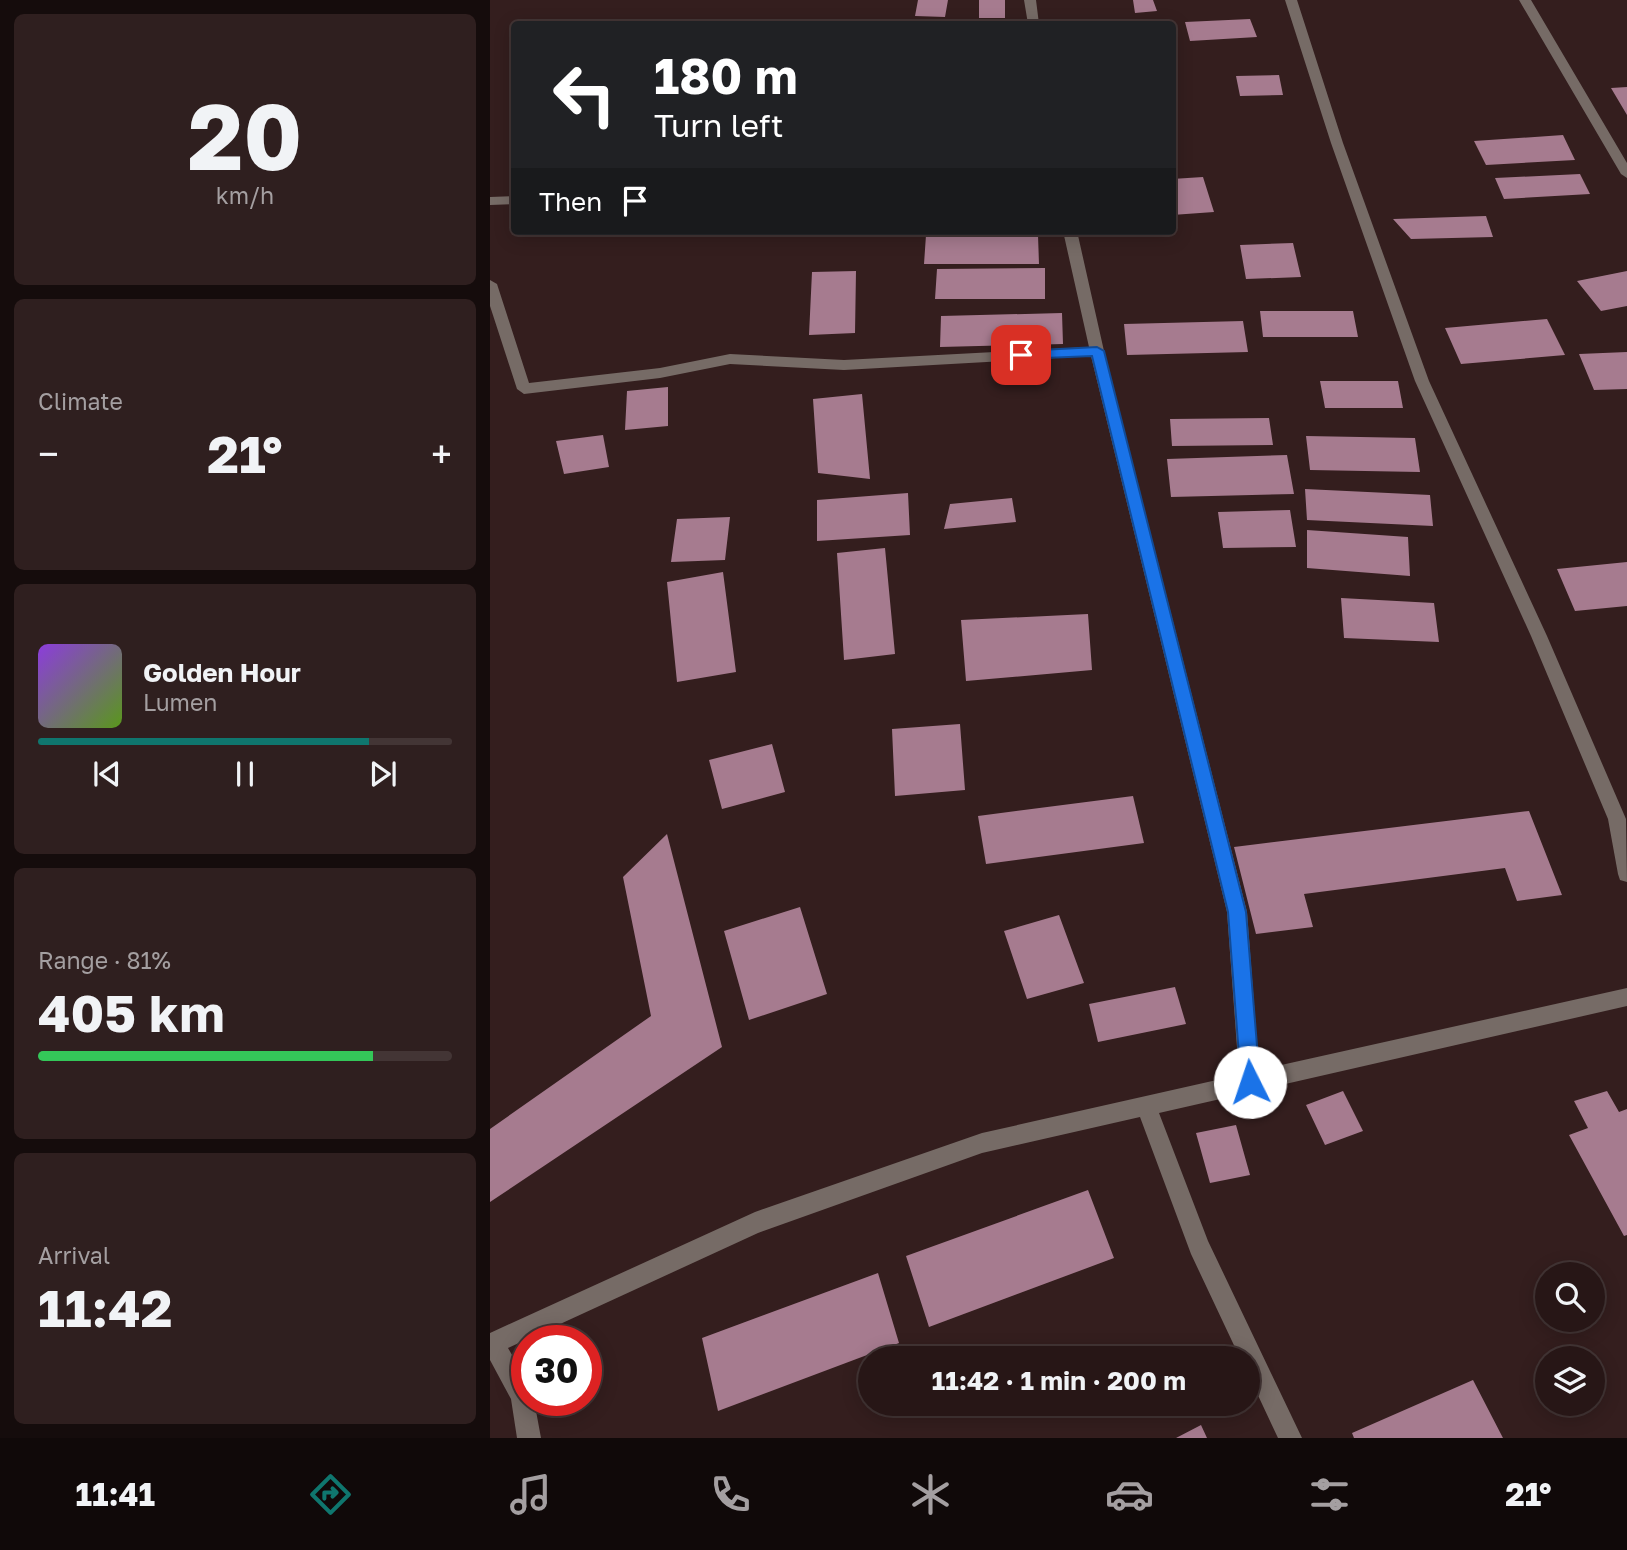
<!DOCTYPE html>
<meta charset="utf-8">
<style>
:root{--surface:#271616;--page:#2f1f1f;--text:#f1f3f6;--muted:#a49fa1;--line:#433535;--accent:#0f766e}
body{margin:0;font-family:"Golos Text",sans-serif;background:var(--page);color:var(--text);height:100vh;display:flex;flex-direction:column;font-size:26px;white-space:nowrap}
*{box-sizing:border-box;margin:0}
p{font-size:23px;color:var(--muted)}
.icon{flex:none;width:38px;height:38px;fill:none;stroke:currentColor;stroke-width:2;stroke-linecap:round;stroke-linejoin:round}
.map{position:relative;flex:1;overflow:hidden}
.sheet{display:flex;flex-direction:column;gap:14px;padding:14px;background:#150c0c;width:490px}
.sheet>*{flex:none}
.banner{position:absolute;left:21px;top:21px;width:665px;height:214px;border-radius:7px;box-shadow:0 4px 18px #0003,0 0 0 2px var(--line);background:#202124;color:#fff;overflow:hidden}
.fabs{position:absolute;left:1045px;top:1262px;display:grid;gap:14px}
.fabs a{display:grid;place-items:center;width:70px;height:70px;border-radius:50%;background:var(--surface);box-shadow:0 4px 18px #0003,0 0 0 2px var(--line);font-size:35px}
.speed{position:absolute;left:21px;top:1325px;display:flex;gap:14px;font-size:35px;font-weight:700;text-align:center}
.speed>*{display:grid;place-content:center;width:91px;height:91px;border-radius:50%;background:var(--surface);box-shadow:0 4px 18px #0003,0 0 0 2px var(--line);line-height:1}
.speed .limit{border:10px solid #d22;background:#fff;color:#111}
.pin{position:absolute;display:grid;place-items:center;width:60px;height:60px;color:#fff;margin:-30px;border-radius:14px;box-shadow:0 4px 10px #0006}
.me{position:absolute;width:77px;margin:-38px;rotate:356deg;stroke-linejoin:round;filter:drop-shadow(0 0 5px #0008)}
.turn{display:flex;align-items:center;gap:24px;height:147px;padding:0 28px;font-size:32px}
.turn .icon{width:91px;height:91px;stroke-width:2.5}
.turn b{display:block;font-size:49px;line-height:60px}
.then{display:flex;align-items:center;height:66px;padding:0 28px;background:#0003;gap:14px;font-size:26px}
.big{font-size:52px;font-weight:700;line-height:1.1}
.sheet .widget{flex:1;display:flex;flex-direction:column;justify-content:center;gap:10px;min-width:0;padding:0 24px;border-radius:10px;background:var(--page)}
.sheet .dial{align-items:center;gap:0}
.dial b{font-size:91px;line-height:1}
.song{display:flex;align-items:center;gap:21px}
.cover{width:84px;height:84px;border-radius:10px;background:linear-gradient(135deg,hsl(270 70% 55%),hsl(90 70% 35%))}
.played{height:7px;border-radius:4px;background:linear-gradient(90deg,var(--accent) 80%,var(--line) 80%)}
.keys{display:flex;justify-content:space-around;direction:ltr}
.heat{display:flex;justify-content:space-between;align-items:center;font-size:38px;direction:ltr}
.charge{height:10px;border-radius:5px;background:linear-gradient(90deg,#34c759 81%,var(--line) 0)}
.trip{position:absolute;left:368px;top:1346px;width:402px;height:70px;border-radius:35px;background:var(--surface);box-shadow:0 4px 18px #0003,0 0 0 2px var(--line);font-weight:700;line-height:70px;text-align:center}
.dock{display:flex;height:112px;justify-content:space-around;align-items:center;background:#100909;color:var(--muted)}
.dock .icon{width:49px;height:49px}
.dock .on{color:var(--accent)}
.dock b{font-size:32px;color:var(--text)}
main{display:flex;flex:1;min-height:0}
.map>svg:first-child{display:block}
</style>
<main>
<section class="sheet">
<div class="widget dial"><b>20</b><p>km/h</p></div>
<div class="widget"><p>Climate</p>
<div class="heat"><a>−</a><b class="big">21°</b><a>+</a></div>
</div>
<div class="widget">
<div class="song"><i class="cover"></i><div><b>Golden Hour</b><p>Lumen</p></div></div>
<div class="played"></div>
<div class="keys"><svg class="icon" aria-label="previous" viewBox="0 0 24 24"><path d="M18 5L8 12l10 7zM5 5v14"/></svg><svg class="icon" aria-label="pause" viewBox="0 0 24 24"><path d="M8 5v14M16 5v14"/></svg><svg class="icon" aria-label="next" viewBox="0 0 24 24"><path d="M6 5l10 7-10 7zM19 5v14"/></svg></div>
</div>
<div class="widget"><p>Range · 81%</p><b class="big">405 km</b><div class="charge"></div></div>
<div class="widget"><p>Arrival</p><b class="big">11:42</b></div>
</section>
<div class="map">
<svg width="1137" height="1438" viewBox="0 0 1137 1438">
<rect width="100%" height="100%" fill="#341e1e"/>
<path fill="#a67b8f" d="M428,0h30l-3,17 -30,-1z
M489,0h26v18h-26z
M643,0h20l4,11 -22,2z
M760,19l7,18 -67,4 -5,-19z
M789,75l4,20 -43,1 -4,-20z
M1137,87v28l-16,-27z
M1073,135l12,25 -89,5 -12,-24z
M1090,174l10,20 -86,5 -9,-21z
M713,177l11,35 -42,3v-36z
M996,216l7,21 -82,2 -18,-20z
M436,235h112l1,29h-115z
M803,243l8,34 -55,2 -6,-34z
M555,268v31h-110l2,-30z
M366,271l-1,62 -46,2 3,-63z
M1137,271v35l-26,5 -24,-30z
M770,311h93l5,26h-95z
M572,313l1,31 -123,3 1,-31z
M1057,319l18,36 -104,9 -16,-36z
M753,321l5,31 -121,3 -3,-31z
M1137,352v37l-33,1 -15,-36z
M830,381h78l5,27h-78z
M178,387v39l-43,4 2,-39z
M372,394l8,85 -52,-6 -5,-74z
M779,418l4,27 -101,1 -2,-27z
M113,435l6,32 -45,7 -8,-33z
M816,436l109,2 5,34 -110,-2z
M797,455l7,39 -123,3 -4,-38z
M815,489l125,6 3,31 -126,-6z
M418,493l2,42 -93,6v-41z
M522,498l4,24 -72,7 6,-25z
M800,510l6,37 -73,1 -5,-36z
M240,517l-5,43 -54,2 6,-43z
M817,530l101,7 2,39 -103,-8z
M395,548l10,106 -51,6 -7,-107z
M1137,562v44l-52,5 -18,-42z
M233,572l13,100 -59,10 -10,-100z
M851,598l93,5 5,39 -95,-4z
M598,614l4,56 -126,11 -5,-61z
M470,724l5,66 -70,6 -3,-67z
M282,744l13,48 -63,17 -13,-49z
M643,796l11,47 -158,21 -8,-48z
M1039,811l33,84 -45,6 -12,-33 -201,26 9,33 -57,7 -22,-87z
M177,834l55,213 -232,155v-73l161,-113 -28,-139z
M310,907l27,87 -78,26 -25,-89z
M569,915l25,68 -57,16 -23,-68z
M685,987l11,37 -88,18 -9,-38z
M853,1091l20,40 -38,14 -19,-40z
M1117,1091l12,21 8,-3v126l-3,1 -55,-101 19,-7 -14,-27z
M746,1125l14,50 -40,8 -14,-50z
M598,1190l26,68 -185,69 -23,-71z
M388,1273l21,70 -181,68 -16,-73z
M983,1380l30,58h-149l-2,-5z
M711,1425l6,13h-31z"/>
<g fill="none" stroke-linecap="round" stroke-linejoin="round">
<path fill="#766b66" fill-rule="evenodd" d="M534,0h12l3,24h-11z
M795,0h12l46,143 86,238 118,255 79,183 1,63 -7,-2 -2,-6 -10,-55 -77,-183 -116,-255 -84,-238z
M1029,0h12l96,163v15l-6,-4z
M24,196v8l-24,1v-8z
M573,231h14l27,120 143,561 12,158 368,-82v18l-468,107 49,128 94,197h-24l-30,-64v-16h-8l-49,-104 -51,-137 -158,36 -224,80 -250,115 19,33v19h7l7,38h-24l-6,-39 -21,-39v-27l265,-121 227,-79 257,-58 -12,-163 -136,-556 -247,14 -114,-6 -70,14 -136,16 -7,-5 -27,-83v-26l7,4 32,99 131,-15 70,-14 114,6 245,-13z"/>
</g>
<path fill="#1a73e8" stroke="#114b97" stroke-width="2" d="M607,347l7,4 142,561 14,170 -3,6 -7,3 -6,-3 -3,-6 -13,-170 -136,-556 -71,3 -6,-4 6,-4z"/>
</svg>
<div class="fabs">
<a><svg class="icon" aria-label="search" viewBox="0 0 24 24"><circle cx="10" cy="10" r="6"/><path d="M15 15l6 6"/></svg></a>
<a><svg class="icon" aria-label="layers" viewBox="0 0 24 24"><path d="M12 4l9 5-9 5-9-5zM3 14l9 5 9-5"/></svg></a>
</div>
<div class="speed"><div class="limit">30</div></div>
<div class="pin" style="left:531px;top:355px;background:#d93025"><svg class="icon" aria-label="arrive" viewBox="0 0 24 24"><path d="M6 21V4h12l-3 4 3 4H6"/></svg></div>
<svg class="me" style="left:760px;top:1082px" viewBox="-20 -20 40 40"><circle r="19" fill="#fff"/><path d="M0-13L10 11 0 6-10 11z" fill="#1a73e8"/></svg>
<div class="trip">11:42 · 1 min · 200 m</div>
<div class="banner">
<div class="turn"><svg class="icon" aria-label="left" viewBox="0 0 24 24"><path d="M17 20v-9H6M10 6l-5 5 5 5"/></svg><div><b>180 m</b>Turn left</div></div>
<div class="then">Then<svg class="icon" aria-label="arrive" viewBox="0 0 24 24"><path d="M6 21V4h12l-3 4 3 4H6"/></svg></div>
</div>
</div>
</main>
<nav class="dock">
<b>11:41</b>
<svg class="icon on" aria-label="directions" viewBox="0 0 24 24"><path d="M12 3l9 9-9 9-9-9zM9 14v-3h6M13 9l2 2-2 2"/></svg>
<svg class="icon" aria-label="music" viewBox="0 0 24 24"><path d="M9 18V5l10-2v13"/><circle cx="6" cy="18" r="3"/><circle cx="16" cy="16" r="3"/></svg>
<svg class="icon" aria-label="phone" viewBox="0 0 24 24"><path d="M5 4h4l2 5-3 2q2 4 5 5l2-3 5 2v4C11 20 4 13 5 4z"/></svg>
<svg class="icon" aria-label="climate" viewBox="0 0 24 24"><path d="M12 3v18M4 7l16 10M4 17L20 7"/></svg>
<svg class="icon" aria-label="car" viewBox="0 0 24 24"><path d="M5 17H2v-5l4-1 3-4h7l3 4 3 1v5h-3M9 17h6M6 11h13"/><circle cx="7" cy="17" r="2"/><circle cx="17" cy="17" r="2"/></svg>
<svg class="icon" aria-label="filters" viewBox="0 0 24 24"><path d="M4 7h16M4 17h16"/><circle cx="9" cy="7" r="2"/><circle cx="15" cy="17" r="2"/></svg>
<b>21°</b>
</nav>
